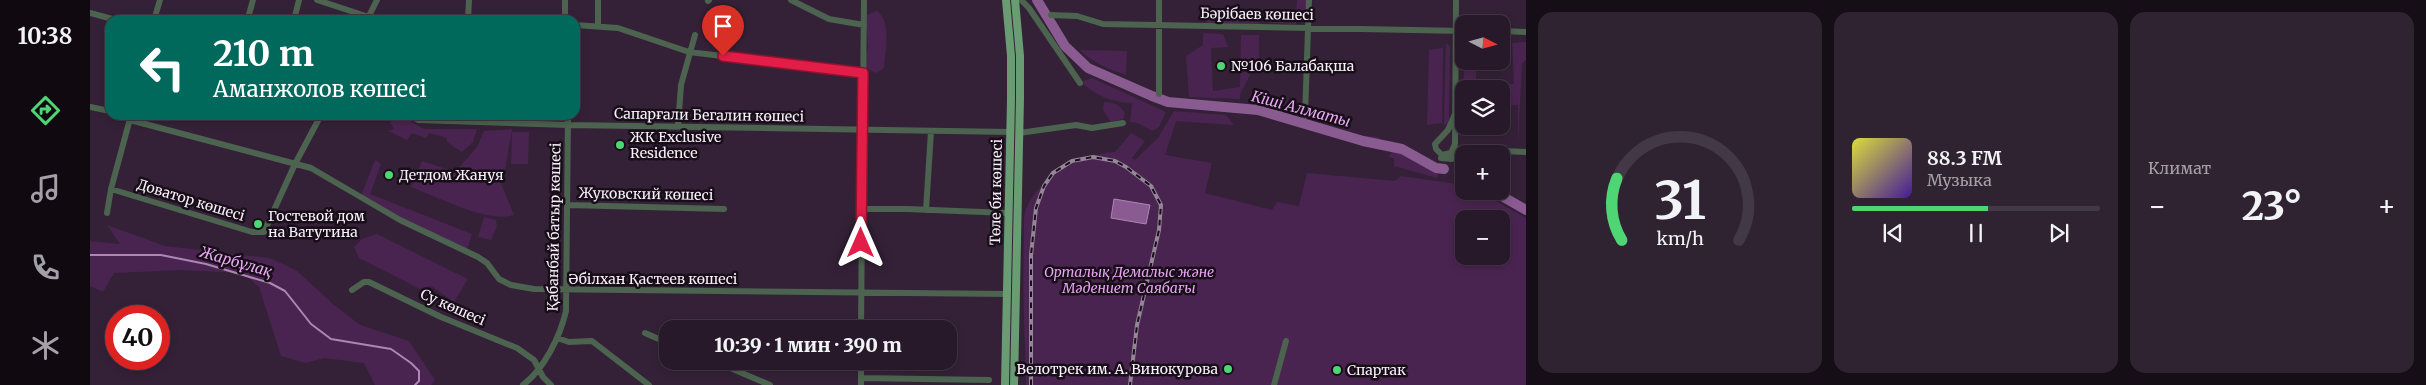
<!DOCTYPE html>
<html lang="ru">
<meta charset="utf-8">
<style>
:root{--surface:#271929;--page:#2f2231;--text:#f1f3f6;--muted:#a4a0a8;--line:#433846;--accent:#4ed675}
body{margin:0;font-family:Merriweather,serif;background:var(--page);color:var(--text);height:100vh;display:flex;flex-direction:column;font-size:19px;white-space:nowrap}
*{box-sizing:border-box;margin:0}
p{font-size:16px;color:var(--muted)}
.icon{flex:none;width:28px;height:28px;fill:none;stroke:currentColor;stroke-width:2;stroke-linecap:round;stroke-linejoin:round}
.map{position:relative;flex:1;overflow:hidden}
.details{display:flex;flex-direction:column;gap:12px;padding:12px;background:#150e17;width:900px}
.details>*{flex:none}
.banner{position:absolute;left:15px;top:15px;width:475px;height:105px;border-radius:15px;box-shadow:0 2px 8px #0003,0 0 0 1px var(--line);background:#00695c;color:#fff;overflow:hidden}
.needle{width:32px;rotate:96deg}
.fabs{position:absolute;left:1365px;top:15px;display:grid;gap:10px}
.fabs a{display:grid;place-items:center;width:55px;height:55px;border-radius:10px;background:var(--surface);box-shadow:0 2px 8px #0003,0 0 0 1px var(--line);font-size:25px}
.speed{position:absolute;left:15px;top:305px;display:flex;gap:10px;font-size:25px;font-weight:700;text-align:center}
.speed>*{display:grid;place-content:center;width:65px;height:65px;border-radius:50%;background:var(--surface);box-shadow:0 2px 8px #0003,0 0 0 1px var(--line);line-height:1}
.speed .limit{border:8px solid #d22;background:#fff;color:#111}
.pin{position:absolute;display:grid;place-items:center;width:42px;height:42px;color:#fff;margin:-51px -21px;border-radius:50% 50% 50% 0;rotate:-45deg;box-shadow:0 0 5px #0007}
.pin .icon{rotate:45deg}
.me{position:absolute;width:55px;margin:-28px;rotate:0deg;stroke-linejoin:round;filter:drop-shadow(0 0 4px #0008)}
.turn{display:flex;align-items:center;gap:18px;height:105px;padding:0 25px;font-size:22px}
.turn .icon{width:65px;height:65px;stroke-width:2.5}
.turn b{display:block;font-size:35px;line-height:42px}
.big{font-size:38px;font-weight:800;line-height:1.1}
.details .card{flex:1;display:flex;flex-direction:column;justify-content:center;gap:8px;min-width:0;padding:0 18px;border-radius:15px;background:var(--page)}
.details .dial{align-items:center;gap:0}
.dial svg{height:130px;overflow:visible;fill:none;stroke:var(--line);stroke-width:7;stroke-linecap:round;text-anchor:middle}
.dial text{fill:var(--text);stroke:none}
.song{display:flex;align-items:center;gap:15px}
.cover{width:60px;height:60px;border-radius:8px;background:linear-gradient(135deg,hsl(60 70% 55%),hsl(260 70% 35%))}
.played{height:5px;border-radius:2px;background:linear-gradient(90deg,var(--accent) 55%,var(--line) 55%)}
.keys{display:flex;justify-content:space-around;direction:ltr}
.heat{display:flex;justify-content:space-between;align-items:center;font-size:28px;direction:ltr}
.details .tiles{flex:1;display:grid;gap:12px;grid-template-columns:repeat(3,1fr)}
.trip{position:absolute;left:569px;top:320px;width:298px;height:50px;border-radius:15px;background:var(--surface);box-shadow:0 2px 8px #0003,0 0 0 1px var(--line);font-weight:800;line-height:50px;text-align:center}
main{display:flex;flex:1;min-height:0}
.tabs{display:flex;flex-direction:column;width:90px;justify-content:space-around;align-items:center;background:#100a10;color:var(--muted)}
.tabs .icon{width:35px;height:35px}
.tabs .current{color:var(--accent)}
.tabs b{font-size:22px;color:var(--text)}
.map>svg:first-child{display:block}
</style>
<main>
<nav class="tabs">
<b>10:38</b>
<svg class="icon current" aria-label="directions" viewBox="0 0 24 24"><path d="M12 3l9 9-9 9-9-9zM9 14v-3h6M13 9l2 2-2 2"/></svg>
<svg class="icon" aria-label="music" viewBox="0 0 24 24"><path d="M9 18V5l10-2v13"/><circle cx="6" cy="18" r="3"/><circle cx="16" cy="16" r="3"/></svg>
<svg class="icon" aria-label="phone" viewBox="0 0 24 24"><path d="M5 4h4l2 5-3 2q2 4 5 5l2-3 5 2v4C11 20 4 13 5 4z"/></svg>
<svg class="icon" aria-label="climate" viewBox="0 0 24 24"><path d="M12 3v18M4 7l16 10M4 17L20 7"/></svg>
</nav>
<div class="map">
<svg width="1436" height="385" viewBox="0 0 1436 385">
<rect width="100%" height="100%" fill="#342137"/>
<path fill="#4a2450" fill-rule="evenodd" d="M1207,0h11v18h-11l-1,6 -26,-1 -1,-7h27z
M787,11c15,11 8,41 7,57l-8,5 -8,-4 -3,-6 3,-15 -2,-33z
M1113,18l57,2v5l-53,-2z
M1113,33l20,1 5,13 -17,1 2,43 27,-4 1,-52h18v23l-19,36v5l-51,-2 -3,-41 17,-11z
M1436,42v18l-4,3 -4,79v-37h-10l-7,-8v-13h13l-2,-41z
M1356,43l4,3 -1,72 -1,5 -4,2z
M1353,48l-1,75 -15,2 2,-75z
M990,50l47,1 -1,24c-16,-6 -34,-12 -46,-25z
M1374,61h12v28h-12v30h-1z
M1002,78l74,34 -7,15 -7,4 -14,-8 -8,-1 2,-19c-20,0 -36,-8 -51,-21z
M1014,102c9,0 16,3 21,11l-2,6 -12,3 -8,-12z
M1084,111l52,4 8,10 -58,-4 -11,34 47,8 -7,30 67,17 5,-8 22,4 8,-33 88,8 6,-5 63,9v6h14l48,27v167h-500c-1,-48 -4,-97 -2,-145 0,-10 -1,-23 2,-31 12,-31 57,-56 89,-57l16,-19 14,8 -13,17 3,2 23,-22zM1374,219h37v37h-37z
M302,115h8l24,14h53l-4,13 -11,10 -15,-10v-4l-18,-5 -3,5 -14,-5 -5,7 -19,-9 6,-2 -4,-7z
M1226,122l48,14 16,1 -6,10 -9,-2 -51,-14z
M422,129l-7,41 -5,11 14,34c-25,9 -78,-19 -103,-28l11,-26 33,11 22,-25 7,-16z
M422,132h17l-1,32h-17z
M1310,149l39,23 -2,6 -43,-12v-8l-6,-1 6,-7z
M285,160l6,4 -11,30 102,40 -5,16 -59,-28 -47,-26z
M394,217l12,3 1,6 -6,14 -13,-3z
M17,225l58,21 105,12 27,13 36,33 27,21 49,16 26,39 -4,5h-56l-11,-22 -40,-5 -18,5 -25,-7 -22,-69 -16,-14 -64,-3 -65,3 -11,19 -13,-6v-45l30,3z
M287,234l91,45 -14,23 -23,-16 -11,3 -61,-31 -5,-11 8,-8z"/>
<path fill="#895b91" stroke="#ab87b1" d="M1024,199l36,6 -4,19 -35,-6z"/>
<g fill="none" stroke-linecap="round" stroke-linejoin="round">
<path stroke="#ab87b1" stroke-width="2" d="M0,255h71l45,9 64,19 15,8 26,33 20,15 60,10 20,14 8,8v10l-4,4"/>
<path stroke="#895b91" stroke-width="10" d="M947,0l28,46 23,22 64,28 16,6 90,8 105,31 39,8 34,19 8,1
M1370,171l4,2
M1403,191l33,19"/>
<path stroke="#4b634f" stroke-width="6" d="M227,0l61,20
M475,0v20
M701,0l38,19 35,6
M931,0l8,8 51,75
M1069,0v94
M618,1l1,-1
M0,13l26,7
M961,15l26,1 26,8 361,7
M279,16l8,-16
M158,18l5,-18
M64,20l6,-20
M204,20l5,-20
M378,20l1,-20
M485,25l43,3 71,24 174,21
M508,26v-26
M1411,31l25,1
M0,107l20,4
M1365,114l-7,16 -13,14 1,5 6,6 9,-2 4,-9 1,-144
M319,115l9,5 150,5 442,7
M1215,116l4,-116
M40,120l181,48 89,52 78,37 9,6 12,16 12,6 23,4 473,5
M588,126l3,-41 14,-50
M929,133l57,-8 16,3 31,-5
M1351,158l11,1 2,-10 72,3
M21,189l141,43h12l31,-68 26,-49
M478,205l156,4
M771,209h46l101,4
M836,210l5,-79
M17,213l4,-24 20,-74
M262,290l12,-8h5l72,35 76,31 17,12 9,17 8,8
M771,329l3,-329
M555,333l23,10
M467,338l12,4 23,-1 57,44
M858,340h6
M624,361l56,24
M771,378l128,2
M433,385c21,-16 37,-48 43,-74l2,-196
M771,385v-24
M1184,385l12,-44"/>
<path stroke="#699c73" stroke-width="8" d="M915,385l6,-286v-43l-5,-56
M924,385l6,-287v-42l-5,-56"/>
<defs>
<path id="rail" d="M941,385v-130l5,-47 8,-22 9,-13 19,-12 21,-4 22,4 11,6 25,19 10,19 -2,25 -22,95 -7,60"/>
</defs>
<use href="#rail" stroke="#958598" stroke-width="4"/>
<use href="#rail" stroke="#170e18" stroke-width="2" stroke-dasharray="5.5" stroke-linecap="butt"/>
</g>
<g fill="none" stroke-linecap="round" stroke-linejoin="round">
<defs>
<path id="route" d="M633,56l140,17 -2,170"/>
</defs>
<use href="#route" stroke="#92132f" stroke-width="12"/>
<use href="#route" stroke="#e11d48" stroke-width="9"/>
</g>
<g fill="#4ed675" stroke="#170e18" stroke-width="2">
<circle cx="1131" cy="66" r="5"/>
<circle cx="530" cy="145" r="5"/>
<circle cx="299" cy="175" r="5"/>
<circle cx="168" cy="224" r="5"/>
<circle cx="1138" cy="369" r="5"/>
<circle cx="1247" cy="370" r="5"/>
</g>
<g text-anchor="middle" stroke-width="5" stroke-linejoin="round" paint-order="stroke">
<g font-size="14" fill="#fbeefd" stroke="#170e18">
<text transform="translate(1167 14) rotate(1)" y="5">Бәрібаев көшесі</text>
<text transform="translate(619 115) rotate(1)" y="5">Сапарғали Бегалин көшесі</text>
<text transform="translate(906 192) rotate(-89)" y="5">Төле би көшесі</text>
<text transform="translate(556 194) rotate(1)" y="5">Жуковский көшесі</text>
<text transform="translate(101 200) rotate(17)" y="5">Доватор көшесі</text>
<text transform="translate(464 227) rotate(-89)" y="5">Қабанбай батыр көшесі</text>
<text x="563" y="284">Әбілхан Қастеев көшесі</text>
<text transform="translate(363 307) rotate(24)" y="5">Су көшесі</text>
</g>
<g font-size="14" fill="#fbeefd" stroke="#170e18" text-anchor="start">
<text x="1141" y="71">№106 Балабақша</text>
<text x="540" y="142">ЖК Exclusive<tspan x="540" dy="16">Residence</tspan></text>
<text x="309" y="180">Детдом Жануя</text>
<text x="178" y="221">Гостевой дом<tspan x="178" dy="16">на Ватутина</tspan></text>
<text x="1128" y="374" text-anchor="end">Велотрек им. А. Винокурова</text>
<text x="1257" y="375">Спартак</text>
</g>
<g font-size="14" font-style="italic" fill="#e7a4f1" stroke="#170e18">
<text x="1039" y="277">Орталық Демалыс және<tspan x="1039" dy="16">Мәдениет Саябағы</tspan></text>
</g>
<g font-size="15" font-style="italic" fill="#eaa8f5" stroke="#170e18">
<text transform="translate(1211 109) rotate(15)" y="5">Кіші Алматы</text>
<text transform="translate(146 262) rotate(16)" y="5">Жарбұлақ</text>
</g>
</g>
</svg>
<div class="fabs">
<a><svg class="needle" viewBox="-14 -14 28 28"><path d="M0-13l5 13h-10z" fill="#e53935"/><path d="M0 13l5-13h-10z" fill="#a4a0a8"/></svg></a>
<a><svg class="icon" aria-label="layers" viewBox="0 0 24 24"><path d="M12 4l9 5-9 5-9-5zM3 14l9 5 9-5"/></svg></a>
<a>+</a>
<a>−</a>
</div>
<div class="speed"><div class="limit">40</div></div>
<div class="pin" style="left:633px;top:56px;background:#d93025"><svg class="icon" aria-label="arrive" viewBox="0 0 24 24"><path d="M6 21V4h12l-3 4 3 4H6"/></svg></div>
<svg class="me" style="left:771px;top:243px" viewBox="-20 -20 40 40"><path d="M0-17L14 15 0 8-14 15z" fill="#e11d48" stroke="#fff" stroke-width="4"/></svg>
<div class="trip">10:39 · 1 мин · 390 m</div>
<div class="banner">
<div class="turn"><svg class="icon" aria-label="left" viewBox="0 0 24 24"><path d="M17 20v-9H6M10 6l-5 5 5 5"/></svg><div><b>210 m</b>Аманжолов көшесі</div></div>
</div>
</div>
<section class="details">
<div class="tiles">
<div class="card dial"><svg viewBox="0 0 100 80">
<path d="M14 69A42 42 0 1 1 86 69"/>
<path d="M14 69A42 42 0 0 1 11 31" stroke="#4ed675"/>
<text x="50" y="56" font-size="32" font-weight="700">31</text>
<text x="50" y="72" font-size="11">km/h</text>
</svg></div>
<div class="card">
<div class="song"><i class="cover"></i><div><b>88.3 FM</b><p>Музыка</p></div></div>
<div class="played"></div>
<div class="keys"><svg class="icon" aria-label="previous" viewBox="0 0 24 24"><path d="M18 5L8 12l10 7zM5 5v14"/></svg><svg class="icon" aria-label="pause" viewBox="0 0 24 24"><path d="M8 5v14M16 5v14"/></svg><svg class="icon" aria-label="next" viewBox="0 0 24 24"><path d="M6 5l10 7-10 7zM19 5v14"/></svg></div>
</div>
<div class="card"><p>Климат</p>
<div class="heat"><a>−</a><b class="big">23°</b><a>+</a></div>
</div>
</div>
</section>
</main>
